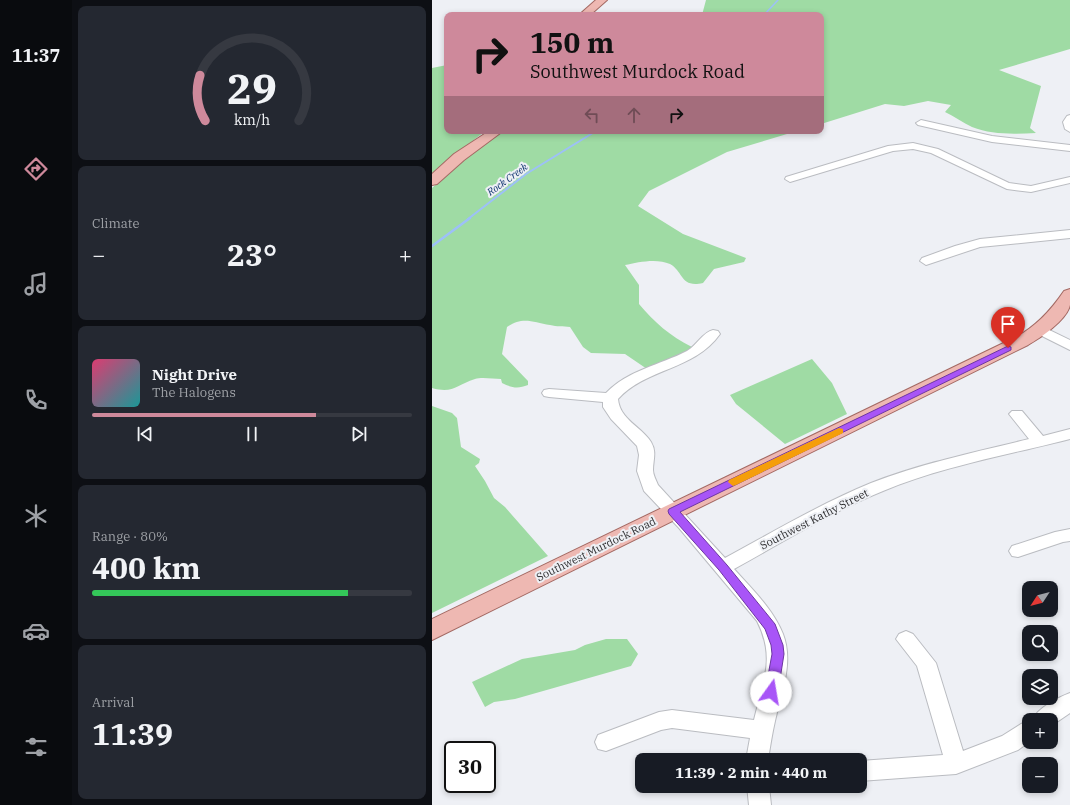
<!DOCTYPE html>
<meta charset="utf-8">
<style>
:root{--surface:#171b24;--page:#242831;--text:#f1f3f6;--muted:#9ea1a6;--line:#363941;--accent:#ce899b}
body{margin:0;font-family:"IBM Plex Serif",serif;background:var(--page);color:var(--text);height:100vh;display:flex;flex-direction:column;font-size:15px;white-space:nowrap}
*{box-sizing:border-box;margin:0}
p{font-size:13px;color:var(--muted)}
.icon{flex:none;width:22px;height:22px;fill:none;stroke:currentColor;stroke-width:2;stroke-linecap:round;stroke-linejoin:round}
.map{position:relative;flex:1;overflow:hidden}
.panel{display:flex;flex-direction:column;gap:6px;padding:6px;background:#0d0f14;width:360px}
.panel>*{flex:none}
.guide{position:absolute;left:12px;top:12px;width:380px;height:122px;border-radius:8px;box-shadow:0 2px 6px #0003;background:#ce899b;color:#111;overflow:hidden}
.needle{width:26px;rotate:234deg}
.fabs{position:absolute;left:590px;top:581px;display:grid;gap:8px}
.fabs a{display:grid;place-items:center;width:36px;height:36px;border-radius:8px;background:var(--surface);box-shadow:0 2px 6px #0003;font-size:20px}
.speed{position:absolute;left:12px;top:741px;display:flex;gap:8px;font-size:20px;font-weight:700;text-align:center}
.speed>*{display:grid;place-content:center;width:52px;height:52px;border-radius:50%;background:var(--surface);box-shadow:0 2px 6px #0003;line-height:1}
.speed .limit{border:2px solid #111;border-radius:6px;background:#fff;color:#111}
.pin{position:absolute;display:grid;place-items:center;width:34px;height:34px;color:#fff;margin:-41px -17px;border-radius:50% 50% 50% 0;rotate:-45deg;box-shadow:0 0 4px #0007}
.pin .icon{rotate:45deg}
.me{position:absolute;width:44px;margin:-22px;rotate:13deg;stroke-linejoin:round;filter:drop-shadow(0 0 3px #0008)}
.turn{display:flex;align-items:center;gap:14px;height:84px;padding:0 20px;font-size:18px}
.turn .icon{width:52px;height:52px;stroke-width:2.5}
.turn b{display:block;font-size:28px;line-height:34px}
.lanes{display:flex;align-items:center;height:38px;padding:0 20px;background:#0003;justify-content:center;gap:20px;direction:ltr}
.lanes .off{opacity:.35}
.big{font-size:30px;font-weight:700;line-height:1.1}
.panel .card{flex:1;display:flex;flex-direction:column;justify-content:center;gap:6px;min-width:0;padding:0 14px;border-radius:8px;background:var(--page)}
.panel .dial{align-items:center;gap:0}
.dial svg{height:104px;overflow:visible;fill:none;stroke:var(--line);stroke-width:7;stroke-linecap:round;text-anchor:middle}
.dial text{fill:var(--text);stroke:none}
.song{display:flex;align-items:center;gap:12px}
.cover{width:48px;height:48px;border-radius:6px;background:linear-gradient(135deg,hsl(340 70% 55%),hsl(180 70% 35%))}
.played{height:4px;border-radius:2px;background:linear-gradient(90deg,var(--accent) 70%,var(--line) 70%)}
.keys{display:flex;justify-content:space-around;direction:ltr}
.heat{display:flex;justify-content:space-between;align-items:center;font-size:22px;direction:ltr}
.charge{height:6px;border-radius:3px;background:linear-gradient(90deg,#34c759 80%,var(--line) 0)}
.trip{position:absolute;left:203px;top:753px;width:232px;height:40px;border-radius:8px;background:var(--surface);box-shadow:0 2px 6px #0003;font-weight:700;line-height:40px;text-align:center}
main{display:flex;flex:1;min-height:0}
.tabs{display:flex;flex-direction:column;width:72px;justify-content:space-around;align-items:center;background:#090b0e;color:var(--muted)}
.tabs .icon{width:28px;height:28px}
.tabs .active{color:var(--accent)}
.tabs b{font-size:18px;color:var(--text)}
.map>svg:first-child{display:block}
</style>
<main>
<nav class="tabs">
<b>11:37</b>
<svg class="icon active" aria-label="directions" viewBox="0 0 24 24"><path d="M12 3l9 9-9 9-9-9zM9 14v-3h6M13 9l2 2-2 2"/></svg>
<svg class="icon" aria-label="music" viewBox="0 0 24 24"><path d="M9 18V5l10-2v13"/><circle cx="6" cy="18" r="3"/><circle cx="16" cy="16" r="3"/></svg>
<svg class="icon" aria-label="phone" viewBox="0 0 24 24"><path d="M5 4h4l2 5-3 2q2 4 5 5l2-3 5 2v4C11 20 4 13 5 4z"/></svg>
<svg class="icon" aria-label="climate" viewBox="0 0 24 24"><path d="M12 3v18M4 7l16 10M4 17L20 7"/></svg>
<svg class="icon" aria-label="car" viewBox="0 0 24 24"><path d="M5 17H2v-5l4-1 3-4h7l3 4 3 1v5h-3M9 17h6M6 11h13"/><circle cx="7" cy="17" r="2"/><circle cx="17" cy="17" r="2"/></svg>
<svg class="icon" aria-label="filters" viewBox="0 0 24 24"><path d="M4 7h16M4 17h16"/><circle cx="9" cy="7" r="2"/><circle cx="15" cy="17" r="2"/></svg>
</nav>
<section class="panel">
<div class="card dial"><svg viewBox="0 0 100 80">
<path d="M14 69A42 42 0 1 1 86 69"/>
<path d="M14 69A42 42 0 0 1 10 34" stroke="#ce899b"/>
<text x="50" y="56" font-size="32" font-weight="700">29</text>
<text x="50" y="72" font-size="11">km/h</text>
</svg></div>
<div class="card"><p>Climate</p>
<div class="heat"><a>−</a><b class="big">23°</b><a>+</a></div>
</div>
<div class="card">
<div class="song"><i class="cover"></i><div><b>Night Drive</b><p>The Halogens</p></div></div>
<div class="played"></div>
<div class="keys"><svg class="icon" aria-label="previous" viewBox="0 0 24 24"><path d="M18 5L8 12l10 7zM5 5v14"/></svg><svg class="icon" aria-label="pause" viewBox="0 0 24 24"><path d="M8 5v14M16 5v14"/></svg><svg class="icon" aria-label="next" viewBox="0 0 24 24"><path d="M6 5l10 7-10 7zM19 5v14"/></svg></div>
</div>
<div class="card"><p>Range · 80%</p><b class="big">400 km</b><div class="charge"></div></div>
<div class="card"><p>Arrival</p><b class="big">11:39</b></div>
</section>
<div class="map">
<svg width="638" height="805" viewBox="0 0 638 805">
<rect width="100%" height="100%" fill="#eef0f5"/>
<path fill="#9fdba4" d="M274,0h364v49l-71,21 42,16 -11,42 6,5c-22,1 -44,2 -64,-6 -9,-4 -18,-11 -27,-15l6,-7 -23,-4 -24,5 -19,-2 -64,20v-109h-119z
M15,65v66h38l-53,43v-106z
M71,131h294l-70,21 -78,39 -11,15 45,28 63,24 -2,4 -30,7 -11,14c-23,5 -19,-11 -33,-19 -13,-6 -32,-2 -45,1l14,20v19c15,18 31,32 53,43l-5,4 -40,18 -22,-15 -34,-1 -8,-6 -13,-20c-7,-1 -13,0 -20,-2 -17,-3 -28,-9 -43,2l-5,27 26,27v4c-10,4 -16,3 -26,-2l-1,-4c-8,0 -19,-2 -26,0 -19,6 -22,15 -43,9v-200l33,-30z
M380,359l20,24 15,31 -62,30 -49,-40 -6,-9z
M0,406l20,7 5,5 4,29 19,12 -1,4 -4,3 10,15 9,17 11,9 43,49 -116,57z
M174,639h21l11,15 -7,12 -116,33 -21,3 -9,5 -13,-25 50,-23 53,-9 10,-5z"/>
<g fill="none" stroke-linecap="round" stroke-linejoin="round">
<path stroke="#9dc0f8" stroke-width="1.5" d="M332,15l14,-15"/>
<path stroke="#9dc0f8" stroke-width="2" d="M36,219l58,-45 70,-43"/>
<path stroke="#9dc0f8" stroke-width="2.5" d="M0,246l38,-28"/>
<defs>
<path id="minor" d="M638,115v17l-5,-3 -2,-7 4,-6z
M489,120l71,16 78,9v6l-78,-9 -74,-17 -2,-2z
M481,143l25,6 71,34 22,3 39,-9v6l-39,9 -24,-3 -76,-36 -18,-4 -20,2 -103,31 -5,-3 1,-2 102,-31z
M638,230v8l-90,9 -54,18 -6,-4 2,-3 33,-12 25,-7z
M609,326l29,14v10l-34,-17 -2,-3 2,-3z
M281,330l5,1 2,3c-25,36 -74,34 -102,65 2,21 23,27 33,43 6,10 2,18 2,28 0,5 3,10 5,15l67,73c48,-26 95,-54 146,-75 51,-20 105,-31 158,-44l-20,-25 3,-3h10l21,25 27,-7v10c-62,16 -127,27 -187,52 -52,21 -100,51 -149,78 18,20 39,40 49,65 11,28 -2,60 -8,87 -3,13 -5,26 -7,39h-22l4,-22 -78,-10 -11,2 -55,21 -8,-2 -3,-7 3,-7 61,-23 13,-2 82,10c9,-38 22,-62 3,-99l-78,-93 -35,-37 -7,-20 2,-16 -2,-9 -26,-27 -8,-12v-5l-54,-5 -5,-1 -2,-3 2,-3 5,-1 57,4c22,-23 54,-28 81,-42 10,-6 16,-19 26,-21z
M638,529v12l-7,1 -45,15 -6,-1 -3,-5 3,-5 43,-14z
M474,631l7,3 23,29 27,88 39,-15 19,-12 8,-3v21l-11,8 -62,24 -96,7v-20l83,-6 -26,-89 -21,-27 3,-5z
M638,693v20l-19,13v-6h-19c6,-12 25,-22 38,-27z
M315,786h22l2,19h-22z"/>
<path id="major" d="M164,0h11l-17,15h-11z
M57,131h14l-39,29 -27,24 -5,1v-11l22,-20z
M638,289c0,5 0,11 0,16 -3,15 -30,33 -42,40l-596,295v-21l584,-282c21,-11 35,-27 48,-46z"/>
</defs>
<use href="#minor" stroke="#babcc1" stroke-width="2"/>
<use href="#major" stroke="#a36963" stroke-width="2"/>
<use href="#minor" fill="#fff" fill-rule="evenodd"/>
<use href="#major" fill="#eeb8b2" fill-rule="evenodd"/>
</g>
<path fill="#a855f7" stroke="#6d37a1" d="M576,346l3,1v3l-331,162 47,53 48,59 8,21 1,9 -6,38 -2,4 -5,2 -4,-2 -2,-4 7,-38 -1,-9 -6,-16 -46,-59 -50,-56 -1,-3 1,-2z"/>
<path fill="#f59e0b" d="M407,428l4,1v4l-107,52 -3,1 -5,-4 1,-2z"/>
<g text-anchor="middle" stroke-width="4" stroke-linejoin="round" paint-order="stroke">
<g font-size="10" font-style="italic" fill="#0b306c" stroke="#eef0f5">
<text transform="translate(75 179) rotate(-36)" y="4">Rock Creek</text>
</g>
<g font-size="11" fill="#2e2e30" stroke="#eef0f5">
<text transform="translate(382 519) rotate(-27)" y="4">Southwest Kathy Street</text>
<text transform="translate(164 549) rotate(-26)" y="4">Southwest Murdock Road</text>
</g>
</g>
</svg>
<div class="fabs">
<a><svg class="needle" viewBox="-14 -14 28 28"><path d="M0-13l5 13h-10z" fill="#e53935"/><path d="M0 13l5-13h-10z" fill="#9ea1a6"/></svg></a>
<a><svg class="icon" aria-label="search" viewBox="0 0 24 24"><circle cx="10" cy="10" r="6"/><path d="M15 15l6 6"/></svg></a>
<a><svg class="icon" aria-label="layers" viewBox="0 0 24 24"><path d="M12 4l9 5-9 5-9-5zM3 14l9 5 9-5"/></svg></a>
<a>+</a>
<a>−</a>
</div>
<div class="speed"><div class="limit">30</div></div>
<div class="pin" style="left:576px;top:348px;background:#d93025"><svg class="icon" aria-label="arrive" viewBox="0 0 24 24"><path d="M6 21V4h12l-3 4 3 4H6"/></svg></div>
<svg class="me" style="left:339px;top:692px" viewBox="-20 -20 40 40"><circle r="19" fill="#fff"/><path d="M0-13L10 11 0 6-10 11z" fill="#a855f7"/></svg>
<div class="trip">11:39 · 2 min · 440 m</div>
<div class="guide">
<div class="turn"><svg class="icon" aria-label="right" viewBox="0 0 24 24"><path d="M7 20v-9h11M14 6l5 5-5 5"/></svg><div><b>150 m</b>Southwest Murdock Road</div></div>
<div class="lanes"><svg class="icon off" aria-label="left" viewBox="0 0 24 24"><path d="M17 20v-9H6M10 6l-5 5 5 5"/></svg><svg class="icon off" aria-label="ahead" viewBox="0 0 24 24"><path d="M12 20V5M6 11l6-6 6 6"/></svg><svg class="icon" aria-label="right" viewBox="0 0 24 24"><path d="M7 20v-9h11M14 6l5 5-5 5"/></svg></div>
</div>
</div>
</main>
